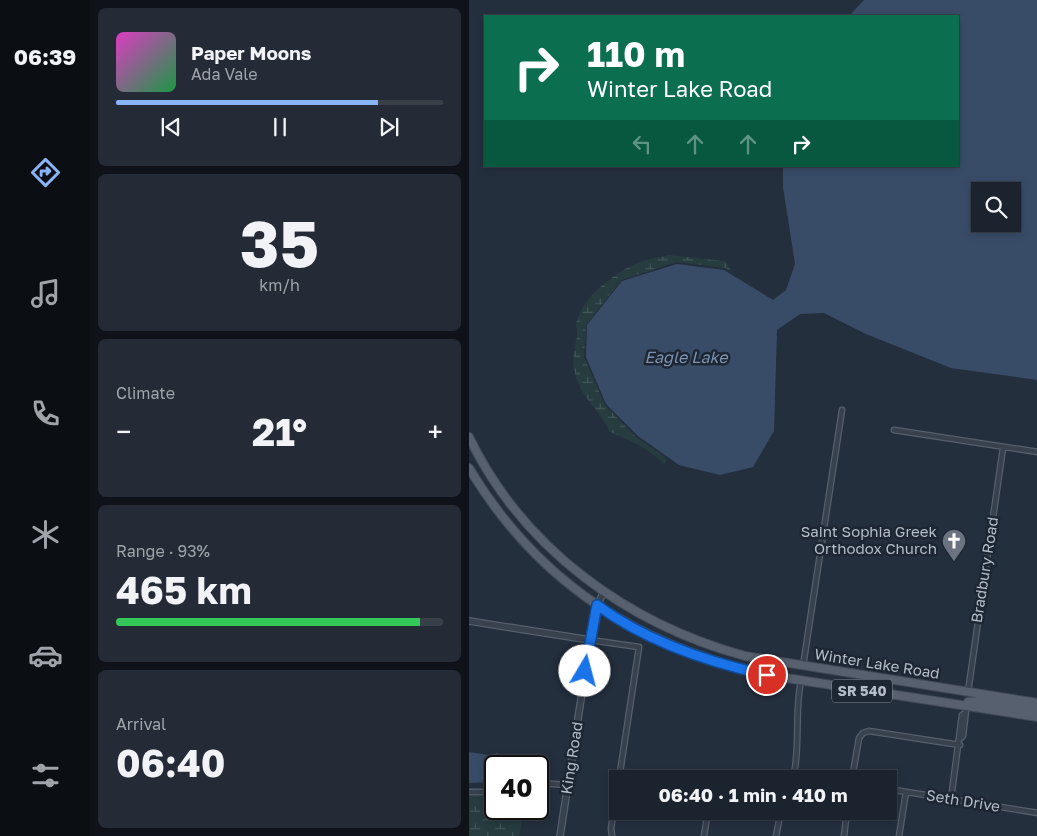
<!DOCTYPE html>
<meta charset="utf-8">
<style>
:root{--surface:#1b232e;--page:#242b36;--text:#f1f3f6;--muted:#a0a4aa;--line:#39404a;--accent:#8ab4f8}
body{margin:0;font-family:"Golos Text",sans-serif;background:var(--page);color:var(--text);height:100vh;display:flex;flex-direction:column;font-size:19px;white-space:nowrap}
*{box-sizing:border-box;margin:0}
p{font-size:16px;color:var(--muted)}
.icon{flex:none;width:28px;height:28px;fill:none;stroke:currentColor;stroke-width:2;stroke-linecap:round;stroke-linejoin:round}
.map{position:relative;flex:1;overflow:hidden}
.side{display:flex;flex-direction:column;gap:8px;padding:8px;background:#0f1319;width:379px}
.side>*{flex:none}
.banner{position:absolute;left:15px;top:15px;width:475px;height:152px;border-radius:0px;box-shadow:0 2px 8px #0003,0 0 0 1px var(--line);background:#0b6e4f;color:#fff;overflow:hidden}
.fabs{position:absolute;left:502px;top:182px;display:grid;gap:10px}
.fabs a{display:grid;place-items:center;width:50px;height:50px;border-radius:0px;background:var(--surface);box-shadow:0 2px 8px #0003,0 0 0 1px var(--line);font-size:25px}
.speed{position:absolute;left:15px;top:755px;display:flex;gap:10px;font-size:25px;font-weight:700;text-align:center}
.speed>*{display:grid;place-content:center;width:65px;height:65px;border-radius:50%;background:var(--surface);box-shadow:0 2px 8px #0003,0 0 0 1px var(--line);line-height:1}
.speed .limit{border:2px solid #111;border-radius:8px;background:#fff;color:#111}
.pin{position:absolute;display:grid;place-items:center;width:42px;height:42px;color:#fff;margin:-21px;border:2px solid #fff;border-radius:50%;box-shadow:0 1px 5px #0007}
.me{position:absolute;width:55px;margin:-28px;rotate:8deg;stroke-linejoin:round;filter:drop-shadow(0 0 4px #0008)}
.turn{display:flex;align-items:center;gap:18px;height:105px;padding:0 20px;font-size:22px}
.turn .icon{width:65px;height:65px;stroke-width:2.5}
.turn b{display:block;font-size:35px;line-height:42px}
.lanes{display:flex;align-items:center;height:48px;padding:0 20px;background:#0003;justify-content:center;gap:25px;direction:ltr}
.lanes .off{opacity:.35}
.big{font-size:38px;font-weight:700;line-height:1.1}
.side .card{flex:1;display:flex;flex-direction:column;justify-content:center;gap:8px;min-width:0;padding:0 18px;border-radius:8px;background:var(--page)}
.side .dial{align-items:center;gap:0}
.dial b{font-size:65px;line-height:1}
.song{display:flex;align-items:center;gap:15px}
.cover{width:60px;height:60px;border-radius:8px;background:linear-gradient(135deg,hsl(310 70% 55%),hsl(140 70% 35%))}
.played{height:5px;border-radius:2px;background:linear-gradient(90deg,var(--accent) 80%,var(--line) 80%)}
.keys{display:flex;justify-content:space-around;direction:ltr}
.heat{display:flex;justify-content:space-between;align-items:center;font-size:28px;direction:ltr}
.charge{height:8px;border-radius:4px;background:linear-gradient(90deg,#34c759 93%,var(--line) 0)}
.trip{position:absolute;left:140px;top:770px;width:288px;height:50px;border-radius:0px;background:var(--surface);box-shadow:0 2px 8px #0003,0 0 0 1px var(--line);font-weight:700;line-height:50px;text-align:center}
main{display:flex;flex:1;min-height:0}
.tab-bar{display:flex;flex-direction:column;width:90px;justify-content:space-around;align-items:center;background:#0b0e12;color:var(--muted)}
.tab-bar .icon{width:35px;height:35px}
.tab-bar .on{color:var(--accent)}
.tab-bar b{font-size:22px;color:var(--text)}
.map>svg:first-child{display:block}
</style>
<main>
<nav class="tab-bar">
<b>06:39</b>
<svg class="icon on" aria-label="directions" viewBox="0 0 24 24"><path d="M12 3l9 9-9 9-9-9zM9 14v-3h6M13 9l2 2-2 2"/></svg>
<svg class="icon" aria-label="music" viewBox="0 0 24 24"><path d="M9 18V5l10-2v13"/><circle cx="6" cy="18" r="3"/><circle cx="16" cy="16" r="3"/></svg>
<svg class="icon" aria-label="phone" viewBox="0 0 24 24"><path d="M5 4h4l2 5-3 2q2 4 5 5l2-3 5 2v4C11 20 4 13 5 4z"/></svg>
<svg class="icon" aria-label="climate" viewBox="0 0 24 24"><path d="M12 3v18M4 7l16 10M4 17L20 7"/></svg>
<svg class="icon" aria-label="car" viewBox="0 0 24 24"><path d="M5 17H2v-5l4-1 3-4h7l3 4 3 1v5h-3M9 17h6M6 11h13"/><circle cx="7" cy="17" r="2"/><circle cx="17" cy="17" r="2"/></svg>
<svg class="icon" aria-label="filters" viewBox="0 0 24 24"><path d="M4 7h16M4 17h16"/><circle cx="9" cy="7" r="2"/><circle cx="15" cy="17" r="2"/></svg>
</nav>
<section class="side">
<div class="card">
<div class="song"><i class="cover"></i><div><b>Paper Moons</b><p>Ada Vale</p></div></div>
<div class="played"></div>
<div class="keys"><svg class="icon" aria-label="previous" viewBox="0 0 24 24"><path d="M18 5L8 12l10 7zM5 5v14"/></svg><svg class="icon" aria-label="pause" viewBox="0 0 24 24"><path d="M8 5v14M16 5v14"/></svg><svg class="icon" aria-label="next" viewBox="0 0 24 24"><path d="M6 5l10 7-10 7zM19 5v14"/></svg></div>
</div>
<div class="card dial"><b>35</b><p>km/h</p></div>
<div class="card"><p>Climate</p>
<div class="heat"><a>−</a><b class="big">21°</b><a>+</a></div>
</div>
<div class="card"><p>Range · 93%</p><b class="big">465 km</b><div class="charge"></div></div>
<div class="card"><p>Arrival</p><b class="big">06:40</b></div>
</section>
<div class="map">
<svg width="569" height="836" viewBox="0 0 569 836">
<defs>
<pattern id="wetland-marsh" width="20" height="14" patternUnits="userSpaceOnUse" patternTransform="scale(1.25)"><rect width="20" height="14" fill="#263c3f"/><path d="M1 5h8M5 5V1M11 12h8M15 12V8" fill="none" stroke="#435659"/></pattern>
</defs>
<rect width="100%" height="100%" fill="#242f3e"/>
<path fill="url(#wetland-marsh)" d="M199,255l57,6 7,11 -7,-4 -48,-6 -56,18 -35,45 -2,32 21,48 31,32 31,22 -3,5c-16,-16 -34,-24 -54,-32 -9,-20 -28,-34 -34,-55 -5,-15 -2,-26 1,-41 1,-5 -2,-10 0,-15 7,-27 43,-53 69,-61 7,-3 14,-2 22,-5z
M0,796h15l11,4v9l27,2 1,3 -4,22h-50z"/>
<path fill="#394c67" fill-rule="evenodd" d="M395,0h173v380l-86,-12 -85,-34 -42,-21 -24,1 -23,16 -3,101 -21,36 -33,8 -41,-10 -41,-29 -32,-32 -20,-47 1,-32 35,-44 55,-17 47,6 49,30 13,-10 9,-26 -12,-77v-21h175v-150h-109zM511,191h33v33h-33z
M0,752l19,3 10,-2 -3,27 -4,2 -22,1z"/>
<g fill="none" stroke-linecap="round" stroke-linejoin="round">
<defs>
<path id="minor" d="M425,430l144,22
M121,640l49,7 -20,132
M334,666l39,-256
M499,692l35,-244
M492,738l2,-2 3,-26
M324,779c8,-33 1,-65 8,-98
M383,779l7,-41 4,-5 6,-2 91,14
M69,783l30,2
M419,789l150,24
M0,792h26
M482,799l11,-84 3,-2
M143,836l-1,-8 7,-42
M235,836l4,-25
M307,836l5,-25
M375,836l3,-25
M430,836l7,-44"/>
<path id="tertiary" d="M0,621l121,19
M91,836l30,-196 7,-35 7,-13"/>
<path id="primary" d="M0,437c54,112 159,187 276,219l293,47
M0,468c69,115 169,178 298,207l271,42
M497,706l2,-4 10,-1 60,9"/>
</defs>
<use href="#minor" stroke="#565f6c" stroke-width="7"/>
<use href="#tertiary" stroke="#565f6c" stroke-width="8"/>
<use href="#primary" stroke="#414a57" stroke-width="10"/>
<use href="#minor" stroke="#38414e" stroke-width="4.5"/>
<use href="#tertiary" stroke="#38414e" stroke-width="5.5"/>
<use href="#primary" stroke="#56606e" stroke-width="8"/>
</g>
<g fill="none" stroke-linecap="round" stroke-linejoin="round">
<defs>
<path id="route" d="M116,671l12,-66c50,37 110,57 170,70"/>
</defs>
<use href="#route" stroke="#114b97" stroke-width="12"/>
<use href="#route" stroke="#1a73e8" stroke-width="9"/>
</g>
<defs>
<symbol id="church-pin" viewBox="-11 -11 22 30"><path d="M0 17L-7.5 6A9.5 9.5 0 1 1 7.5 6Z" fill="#6b7280" stroke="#1d2633"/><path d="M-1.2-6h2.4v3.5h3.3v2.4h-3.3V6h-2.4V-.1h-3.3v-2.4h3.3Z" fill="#fff"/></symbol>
</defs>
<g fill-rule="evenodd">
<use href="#church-pin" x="471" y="527" width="28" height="38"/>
</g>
<g text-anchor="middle" stroke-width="5" stroke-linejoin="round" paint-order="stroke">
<rect fill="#1d2633" stroke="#878f9c" stroke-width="1" x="363" y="679.5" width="60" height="23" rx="4"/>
<g font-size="14" font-weight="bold" fill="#b4bcc9">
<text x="393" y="696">SR 540</text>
</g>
<g font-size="15" fill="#b4bcc9" stroke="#1d2633" text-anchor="end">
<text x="468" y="537">Saint Sophia Greek<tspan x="468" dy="17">Orthodox Church</tspan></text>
</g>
<g font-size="15" fill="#b4bcc9" stroke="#1d2633">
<text transform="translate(516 570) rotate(-81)" y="5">Bradbury Road</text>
<text transform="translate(408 664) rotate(9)" y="5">Winter Lake Road</text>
<text transform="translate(103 758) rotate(-81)" y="5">King Road</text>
<text transform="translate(494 801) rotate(9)" y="5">Seth Drive</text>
</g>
<g font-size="16" font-style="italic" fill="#7c92b1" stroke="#1d2633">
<text x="217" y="363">Eagle Lake</text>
</g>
</g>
</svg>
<div class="fabs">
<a><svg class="icon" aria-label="search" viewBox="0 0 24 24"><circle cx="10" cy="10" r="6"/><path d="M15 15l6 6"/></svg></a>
</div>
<div class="speed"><div class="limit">40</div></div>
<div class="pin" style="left:298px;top:675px;background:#d93025"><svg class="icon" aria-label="arrive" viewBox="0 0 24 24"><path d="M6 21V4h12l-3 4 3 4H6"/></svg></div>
<svg class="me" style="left:116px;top:671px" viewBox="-20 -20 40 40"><circle r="19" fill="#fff"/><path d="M0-13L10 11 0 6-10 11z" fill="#1a73e8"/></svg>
<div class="trip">06:40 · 1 min · 410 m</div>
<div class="banner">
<div class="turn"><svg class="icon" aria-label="right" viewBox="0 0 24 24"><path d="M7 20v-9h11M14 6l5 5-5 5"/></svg><div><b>110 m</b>Winter Lake Road</div></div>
<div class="lanes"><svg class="icon off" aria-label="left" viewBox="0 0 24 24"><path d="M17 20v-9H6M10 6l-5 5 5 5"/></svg><svg class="icon off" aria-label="ahead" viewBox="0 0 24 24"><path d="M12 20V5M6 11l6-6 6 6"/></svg><svg class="icon off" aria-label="ahead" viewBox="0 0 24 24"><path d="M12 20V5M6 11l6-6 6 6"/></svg><svg class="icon" aria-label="right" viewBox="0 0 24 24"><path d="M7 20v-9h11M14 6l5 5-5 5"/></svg></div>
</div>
</div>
</main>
